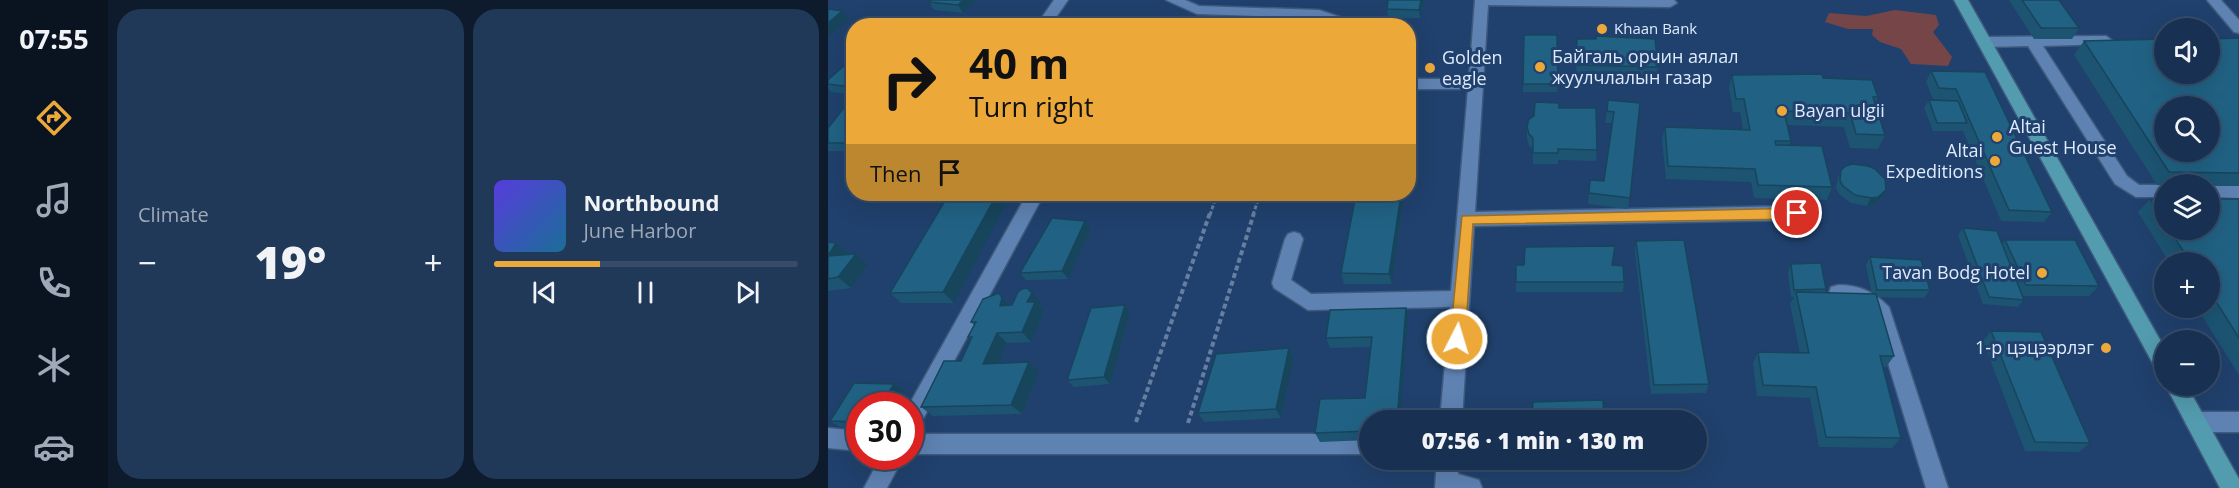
<!DOCTYPE html>
<meta charset="utf-8">
<style>
:root{--surface:#183152;--page:#213959;--text:#f1f3f6;--muted:#9fa9b8;--line:#364c69;--accent:#eca93a}
body{margin:0;font-family:"Open Sans",sans-serif;background:var(--page);color:var(--text);height:100vh;display:flex;flex-direction:column;font-size:22px;white-space:nowrap}
*{box-sizing:border-box;margin:0}
p{font-size:20px;color:var(--muted)}
.icon{flex:none;width:33px;height:33px;fill:none;stroke:currentColor;stroke-width:2;stroke-linecap:round;stroke-linejoin:round}
.map{position:relative;flex:1;overflow:hidden}
.sheet{display:flex;flex-direction:column;gap:9px;padding:9px;background:#0d1b2d;width:720px}
.sheet>*{flex:none}
.hud{position:absolute;left:18px;top:18px;width:570px;height:183px;border-radius:24px;box-shadow:0 6px 24px #0002,0 0 0 2px var(--line);background:#eca93a;color:#111;overflow:hidden}
.tools{position:absolute;left:1326px;top:18px;display:grid;gap:12px}
.tools a{display:grid;place-items:center;width:66px;height:66px;border-radius:50%;background:var(--surface);box-shadow:0 6px 24px #0002,0 0 0 2px var(--line);font-size:30px}
.speed{position:absolute;left:18px;top:392px;display:flex;gap:12px;font-size:30px;font-weight:700;text-align:center}
.speed>*{display:grid;place-content:center;width:78px;height:78px;border-radius:50%;background:var(--surface);box-shadow:0 6px 24px #0002,0 0 0 2px var(--line);line-height:1}
.speed .limit{border:9px solid #d22;background:#fff;color:#111}
.pin{position:absolute;display:grid;place-items:center;width:51px;height:51px;color:#fff;margin:-26px;border:3px solid #fff;border-radius:50%;box-shadow:0 2px 6px #0007}
.me{position:absolute;width:66px;margin:-33px;rotate:5deg;stroke-linejoin:round;filter:drop-shadow(0 0 4px #0008)}
.turn{display:flex;align-items:center;gap:21px;height:126px;padding:0 24px;font-size:27px}
.turn .icon{width:78px;height:78px;stroke-width:2.5}
.turn b{display:block;font-size:42px;line-height:51px}
.then{display:flex;align-items:center;height:57px;padding:0 24px;background:#0003;gap:12px;font-size:22px}
.big{font-size:45px;font-weight:800;line-height:1.1}
.sheet .widget{flex:1;display:flex;flex-direction:column;justify-content:center;gap:9px;min-width:0;padding:0 21px;border-radius:24px;background:var(--page)}
.song{display:flex;align-items:center;gap:18px}
.cover{width:72px;height:72px;border-radius:9px;background:linear-gradient(135deg,hsl(250 70% 55%),hsl(200 70% 35%))}
.played{height:6px;border-radius:3px;background:linear-gradient(90deg,var(--accent) 35%,var(--line) 35%)}
.keys{display:flex;justify-content:space-around;direction:ltr}
.heat{display:flex;justify-content:space-between;align-items:center;font-size:33px;direction:ltr}
.sheet .tiles{flex:1;display:grid;gap:9px;grid-template-columns:repeat(2,1fr)}
.trip{position:absolute;left:531px;top:410px;width:348px;height:60px;border-radius:30px;background:var(--surface);box-shadow:0 6px 24px #0002,0 0 0 2px var(--line);font-weight:800;line-height:60px;text-align:center}
main{display:flex;flex:1;min-height:0}
.tab-bar{display:flex;flex-direction:column;width:108px;justify-content:space-around;align-items:center;background:#0a1421;color:var(--muted)}
.tab-bar .icon{width:42px;height:42px}
.tab-bar .current{color:var(--accent)}
.tab-bar b{font-size:27px;color:var(--text)}
.map>svg:first-child{display:block}
</style>
<main>
<nav class="tab-bar">
<b>07:55</b>
<svg class="icon current" aria-label="directions" viewBox="0 0 24 24"><path d="M12 3l9 9-9 9-9-9zM9 14v-3h6M13 9l2 2-2 2"/></svg>
<svg class="icon" aria-label="music" viewBox="0 0 24 24"><path d="M9 18V5l10-2v13"/><circle cx="6" cy="18" r="3"/><circle cx="16" cy="16" r="3"/></svg>
<svg class="icon" aria-label="phone" viewBox="0 0 24 24"><path d="M5 4h4l2 5-3 2q2 4 5 5l2-3 5 2v4C11 20 4 13 5 4z"/></svg>
<svg class="icon" aria-label="climate" viewBox="0 0 24 24"><path d="M12 3v18M4 7l16 10M4 17L20 7"/></svg>
<svg class="icon" aria-label="car" viewBox="0 0 24 24"><path d="M5 17H2v-5l4-1 3-4h7l3 4 3 1v5h-3M9 17h6M6 11h13"/><circle cx="7" cy="17" r="2"/><circle cx="17" cy="17" r="2"/></svg>
</nav>
<section class="sheet">
<div class="tiles">
<div class="widget"><p>Climate</p>
<div class="heat"><a>−</a><b class="big">19°</b><a>+</a></div>
</div>
<div class="widget">
<div class="song"><i class="cover"></i><div><b>Northbound</b><p>June Harbor</p></div></div>
<div class="played"></div>
<div class="keys"><svg class="icon" aria-label="previous" viewBox="0 0 24 24"><path d="M18 5L8 12l10 7zM5 5v14"/></svg><svg class="icon" aria-label="pause" viewBox="0 0 24 24"><path d="M8 5v14M16 5v14"/></svg><svg class="icon" aria-label="next" viewBox="0 0 24 24"><path d="M6 5l10 7-10 7zM19 5v14"/></svg></div>
</div>
</div>
</section>
<div class="map">
<svg width="1411" height="488" viewBox="0 0 1411 488">
<rect width="100%" height="100%" fill="#20416d"/>
<path fill="#754548" d="M1067,10l41,5 3,10 -6,7 19,25 -4,9 -37,-2 -10,-15 -21,-7 -8,-7 1,-6h-25l-23,-7 4,-9 37,3z"/>
<g fill="none" stroke-linecap="round" stroke-linejoin="round">
<defs>
<path id="minor" d="M226,0h14l-18,26h-14z
M338,0h19l14,6 120,4 24,8 5,8h-14l-17,-8 -120,-4z
M647,0h199l3,3 -7,4 -182,-2 -13,207 322,-6 6,2 3,5 -3,5 -6,2 -323,6 -12,194h-22l10,-113 -142,3 -34,-22 -2,-5 13,-44 3,-5 6,-2 6,2 3,5 -12,41 20,14 140,-3 17,-202h-60v-10h61z
M1379,0h14l18,20v13l-5,-1z
M1278,36l7,5 -2,3 -68,2 84,130 12,9h25v12h-28l-21,-13 -87,-138 -43,1 -7,-5 7,-5z
M1382,185l29,1v12l-29,-1z
M199,194h17l-127,236 -7,3v-28h-1z
M1010,285c22,0 36,7 51,22l59,181h-22l-52,-171 -18,-15 -25,-3 -2,-6 2,-6z
M1368,412h43v20h-43l-7,-3 -4,-7 4,-7z
M0,428l32,3v20l-32,-3z
M82,434h460v20h-460z
M53,456h23l-17,32h-23z
M609,459h22l-1,15 21,6 3,8h-47z"/>
<path id="major" d="M1126,0h14l196,347v27l-7,-3z
M1338,386h21l52,93v9h-19z"/>
</defs>
<use href="#minor" stroke="#3e5a7c" stroke-width="3"/>
<use href="#major" stroke="#3e5a7c" stroke-width="3"/>
<path stroke="#667fa1" stroke-width="3" stroke-dasharray="4 2" stroke-linecap="butt" d="M382,215l7,-21
M425,215l7,-21"/>
<path stroke="#667fa1" stroke-width="4" stroke-dasharray="5 3" stroke-linecap="butt" d="M308,422l74,-209
M360,423l66,-210"/>
<use href="#minor" fill="#5e82b2" fill-rule="evenodd"/>
<use href="#major" fill="#539baf" fill-rule="evenodd"/>
</g>
<path fill="#1c5472" d="M148,0l-13,13 -29,-3 -5,-8z
M597,0l-5,18h-32l-1,-9z
M1181,0h50l20,28 -7,11h-38z
M696,35l34,49 -1,8h-34z
M1411,38v148h-29v-2l-53,1 -83,-130 10,-14z
M749,39l81,28 -2,11 -80,-2z
M26,57v34l-4,3 -19,-2 -3,-4v-8z
M1103,71l54,1 67,140 -8,10 -43,-1 -38,-90h-30l-9,-23 5,-8 21,1 -17,-2 -7,-17z
M904,75l91,3 55,19 -3,7 10,31 -7,14 -28,-1 -6,-21 -57,-2 4,16 -2,4 43,42 -5,13 -73,-2 -3,-16 -85,-3 -4,-39 3,-13 78,2 -3,-17h-7l-4,-24z
M26,95v56h-26v-23z
M812,103l-12,106 -40,-5 2,-24 14,1 9,-58h-8l2,-12z
M731,108l38,42 -1,11 -38,-1v4h-25v-15l-4,-3 -2,-8v-11z
M1013,170l45,20 -4,7 -8,8 -7,1 -16,-3 -12,-9 -3,-6 2,-10z
M121,194l5,109h-53l-11,-10z
M528,194h48l-12,90h-48l-3,-11z
M1322,199h14v31h46l29,-31v176l-42,-67h13v-46h-41l-31,-50z
M257,221l6,8 -23,50 -42,1 -6,-7z
M1135,228l39,16 3,-4 94,46 -10,10h-67l2,4 -6,7 -35,-3 -25,-69z
M808,241l73,143 -3,9 -55,1 -16,-142z
M0,242l8,1 12,10 -1,2 9,-1 12,11 -17,23 -23,3z
M1042,257l60,33 -6,8 -47,-1 17,59 -8,11h-3l18,71 -9,10 -73,-1 -9,-49 -53,-2 -4,-33 5,-11 42,1 -10,-49 4,-7h-3l-3,-25 3,-8 35,25 -1,4 47,1 -6,-29z
M688,265h96l12,17 -1,10h-107z
M171,293l10,12 32,-2 -2,3 5,6 -13,30 -24,1 -9,20 41,9 -17,42 -89,2 -12,-9 40,-46 10,-21 -3,-3 6,-12 -3,-3z
M297,305l5,8 -20,71 -36,3 -7,-7z
M580,318l-38,102v20l-50,2 -5,-9 50,-35 6,-51 -41,1 -4,-10z
M1163,331l99,112 -11,9 -54,-1 -42,-110z
M461,348l5,10 -13,60 -77,4 -6,-9z
M26,383l40,1 9,7 -8,14h-35v23l-20,-1 -10,-6z"/>
<path fill="#17455c" d="M135,0h13l-13,13 -5,-8z
M593,0h4l-5,18 -1,-8z
M14,11l7,8 -21,18v-14z
M395,17l3,9h-7z
M23,78l3,4v9l-4,3 -7,-8z
M582,130l2,11 -4,24v-25z
M1058,190l-4,7 -8,8 -7,1 4,-8z
M169,194h14l-57,109 -11,-11z
M573,194h3l-12,90 -3,-10z
M257,221l6,8 -23,50 -6,-8z
M8,243l12,10 -7,14 -13,-11z
M28,254l12,11 -17,23 -13,-11z
M171,293l9,11 3,5 -11,-3z
M204,293l9,10 -2,3 5,6 -13,30 -9,-10 5,-30z
M297,305l5,8 -20,71 -6,-7z
M578,308l2,10 -8,102h-3z
M169,333l10,10 -13,30 -11,-9z
M461,348l5,10 -13,60 -5,-9z
M201,362l10,10 -17,42 -11,-9z
M66,384l9,7 -8,14h-14z"/>
<path fill="#216284" stroke="#17455c" stroke-width="1.5" fill-rule="evenodd" d="M103,0h32l-5,5 -29,-3z
M560,0h33l-2,10 -32,-1z
M1194,0h37l20,28h-38z
M0,9l14,2 -14,12z
M349,17h46l-4,9h-48z
M696,35h33l1,49h-35z
M768,36l59,3 3,28 -82,-2 1,-26h19z
M1411,38v135l-70,-1 -85,-131 80,-2v35h46v-35zM1336,106h46v46h-46z
M26,57v22l-3,-1 -8,8 -15,-2v-4z
M1103,71l54,1 67,140 -43,-2 -53,-121 -17,-1z
M994,74l1,4 49,2 6,17h-5l12,38 -29,-1 -6,-21 -73,-2 1,5h7l6,25h-16l1,4 46,1 10,41 -74,-2 -3,-16 -87,-3 -3,-39 85,3 -6,-31h-8l-4,-24z
M26,95v48h-26v-15z
M780,100l32,3 -10,95 -41,-5 1,-13 14,1 10,-69 -7,-1z
M1101,100l29,1 9,22h-30z
M707,102l24,1v5h37l1,42 -39,-1v4h-25v-15l-4,-4 -2,-7 2,-8 5,-3z
M1024,164l16,2 7,3 10,10 1,11 -8,7 -7,1 -16,-3 -12,-9 -3,-5 1,-11 5,-4z
M121,194h48l-54,98 -53,1z
M528,194h45l-12,80 -48,-1z
M1322,199h14v23z
M1382,199h29v139l-29,-46v-30h-19l-22,-32h41z
M224,218l33,3 -23,50 -42,2z
M1135,228l34,3 27,69 -35,-3z
M856,240l25,144 -55,1 -18,-144z
M1177,240h70l24,46 -73,-1z
M0,242l8,1 -8,13 28,-2 -18,23 -10,2z
M787,246l-3,19 11,1 1,16h-108v-17h8l1,-18z
M1042,257l51,3 9,30h-53z
M993,263l5,26 -32,1 -3,-26z
M199,288l5,5 -5,9h8l-13,30 -25,1 -14,31 46,-2 -18,43 -90,2 23,-46h17l11,-24h-4l8,-15h-5l12,-23 16,-6 3,5 -2,8 12,-1 6,-13 4,-3z
M968,292l80,2 18,62h-14l21,82 -75,-1 -10,-50 -53,-2 -5,-33 51,1z
M297,305l-21,72 -37,3 24,-72z
M578,308l-9,112h-27v11l-55,2 5,-34 45,-1 7,-61 -46,1 4,-28z
M1163,331l50,1 49,111 -55,-1z
M461,348l-13,61 -78,4 18,-59z
M26,383l40,1 -13,21h-21v17l-30,-1z
M775,400l1,20h-72l1,-18z"/>
<path fill="#eca93a" stroke="#996e26" stroke-width="1.5" d="M969,208l7,5 -7,6 -324,5 -8,115 -2,5 -6,2 -5,-2 -2,-5 12,-123z"/>
<g fill="#eca93a" stroke="#20416d" stroke-width="2">
<circle cx="774" cy="29" r="6"/>
<circle cx="712" cy="67" r="6"/>
<circle cx="602" cy="68" r="6"/>
<circle cx="954" cy="111" r="6"/>
<circle cx="1169" cy="137" r="6"/>
<circle cx="1167" cy="161" r="6"/>
<circle cx="1214" cy="273" r="6"/>
<circle cx="1278" cy="348" r="6"/>
</g>
<g text-anchor="middle" stroke-width="6" stroke-linejoin="round" paint-order="stroke">
<g font-size="15" fill="#dfebfb" stroke="#20416d" text-anchor="start">
<text x="786" y="34">Khaan Bank</text>
</g>
<g font-size="18" fill="#dfebfb" stroke="#20416d" text-anchor="start">
<text x="724" y="63">Байгаль орчин аялал<tspan x="724" dy="21">жуулчлалын газар</tspan></text>
<text x="614" y="64">Golden<tspan x="614" dy="21">eagle</tspan></text>
<text x="966" y="117">Bayan ulgii</text>
<text x="1181" y="133">Altai<tspan x="1181" dy="21">Guest House</tspan></text>
<text x="1155" y="157" text-anchor="end">Altai<tspan x="1155" dy="21">Expeditions</tspan></text>
<text x="1202" y="279" text-anchor="end">Tavan Bodg Hotel</text>
<text x="1266" y="354" text-anchor="end">1-р цэцээрлэг</text>
</g>
</g>
</svg>
<div class="tools">
<a><svg class="icon" aria-label="sound" viewBox="0 0 24 24"><path d="M4 9h4l5-4v14l-5-4H4zM17 9q2 3 0 6"/></svg></a>
<a><svg class="icon" aria-label="search" viewBox="0 0 24 24"><circle cx="10" cy="10" r="6"/><path d="M15 15l6 6"/></svg></a>
<a><svg class="icon" aria-label="layers" viewBox="0 0 24 24"><path d="M12 4l9 5-9 5-9-5zM3 14l9 5 9-5"/></svg></a>
<a>+</a>
<a>−</a>
</div>
<div class="speed"><div class="limit">30</div></div>
<div class="pin" style="left:969px;top:213px;background:#d93025"><svg class="icon" aria-label="arrive" viewBox="0 0 24 24"><path d="M6 21V4h12l-3 4 3 4H6"/></svg></div>
<svg class="me" style="left:629px;top:339px" viewBox="-20 -20 40 40"><circle r="17" fill="#eca93a" stroke="#fff" stroke-width="3"/><path d="M0-11L8 9 0 5-8 9z" fill="#fff"/></svg>
<div class="trip">07:56 · 1 min · 130 m</div>
<div class="hud">
<div class="turn"><svg class="icon" aria-label="right" viewBox="0 0 24 24"><path d="M7 20v-9h11M14 6l5 5-5 5"/></svg><div><b>40 m</b>Turn right</div></div>
<div class="then">Then<svg class="icon" aria-label="arrive" viewBox="0 0 24 24"><path d="M6 21V4h12l-3 4 3 4H6"/></svg></div>
</div>
</div>
</main>
